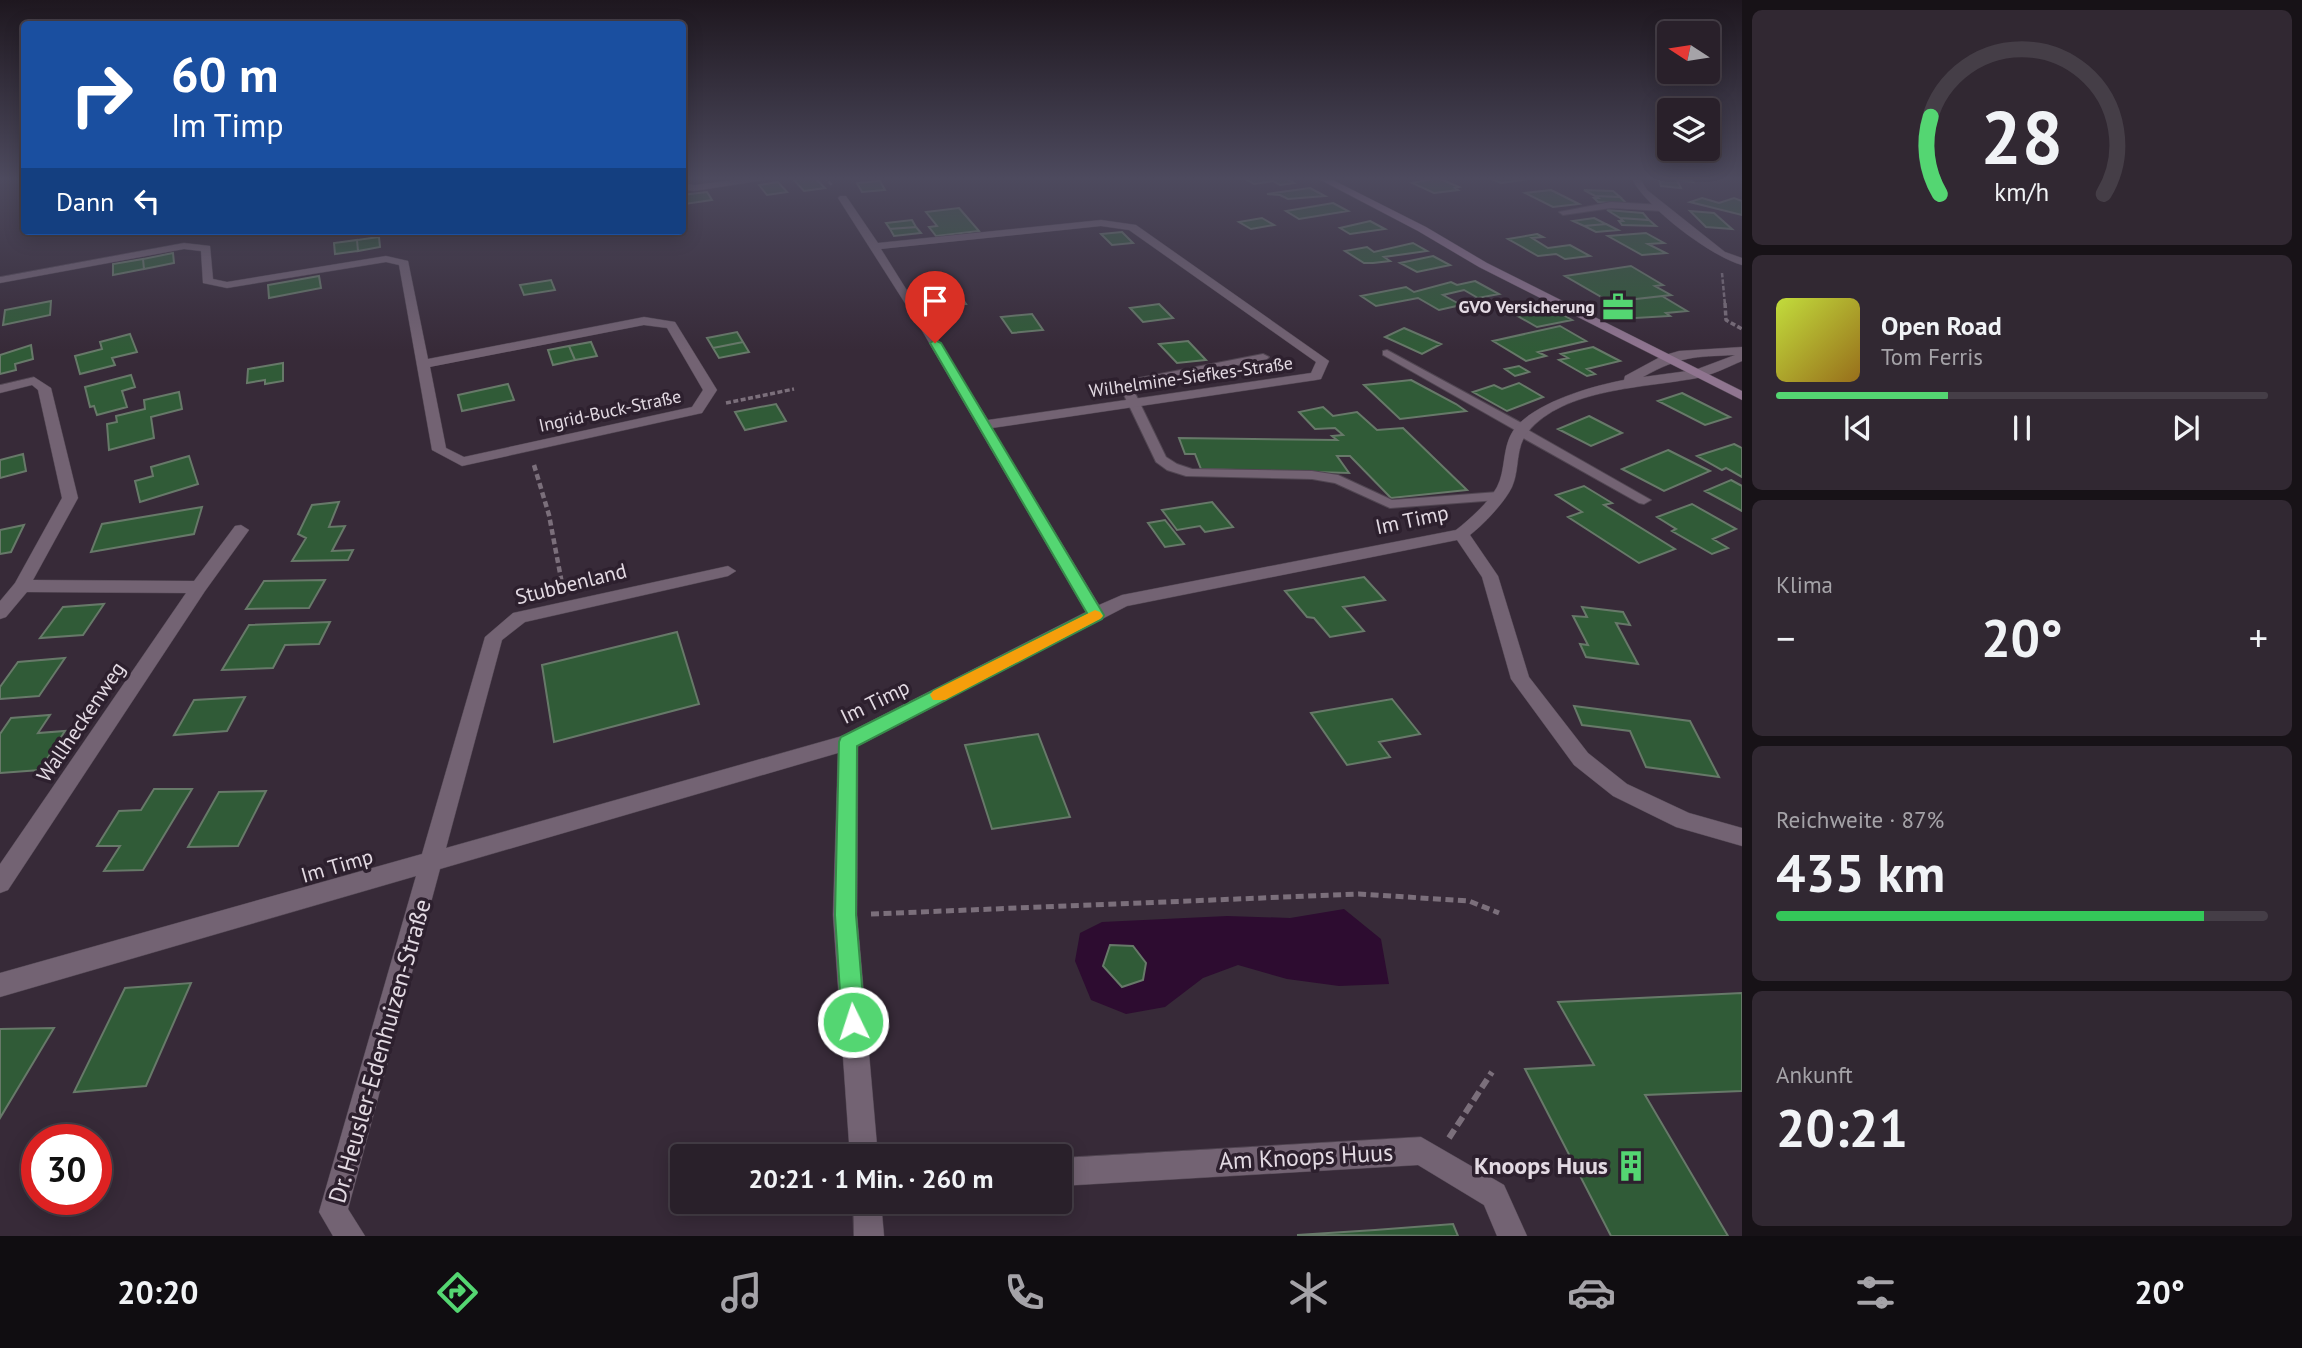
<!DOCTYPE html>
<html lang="de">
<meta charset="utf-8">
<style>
:root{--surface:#29202a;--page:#312832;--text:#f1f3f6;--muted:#a5a3a8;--line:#453e47;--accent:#54d672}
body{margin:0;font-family:"PT Sans",sans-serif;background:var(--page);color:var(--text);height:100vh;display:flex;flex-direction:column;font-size:26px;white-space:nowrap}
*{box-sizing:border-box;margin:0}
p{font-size:23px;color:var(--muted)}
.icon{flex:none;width:38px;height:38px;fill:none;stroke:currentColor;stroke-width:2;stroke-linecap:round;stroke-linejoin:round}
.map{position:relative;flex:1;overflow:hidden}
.details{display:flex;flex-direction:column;gap:10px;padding:10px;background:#171217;width:560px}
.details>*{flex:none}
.guide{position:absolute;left:21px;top:21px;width:665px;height:214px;border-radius:7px;box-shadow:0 4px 18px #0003,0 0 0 2px var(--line);background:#1a4fa0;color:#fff;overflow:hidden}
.needle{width:46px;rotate:282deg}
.fabs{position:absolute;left:1657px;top:21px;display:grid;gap:14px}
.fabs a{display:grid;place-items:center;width:63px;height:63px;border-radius:7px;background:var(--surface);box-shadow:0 4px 18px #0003,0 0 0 2px var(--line);font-size:35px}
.speed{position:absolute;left:21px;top:1124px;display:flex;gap:14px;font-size:35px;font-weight:700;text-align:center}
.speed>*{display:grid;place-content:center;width:91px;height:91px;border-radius:50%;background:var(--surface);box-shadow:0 4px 18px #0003,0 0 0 2px var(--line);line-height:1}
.speed .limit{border:10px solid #d22;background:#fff;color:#111}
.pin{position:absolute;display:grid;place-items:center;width:60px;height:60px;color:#fff;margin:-72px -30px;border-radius:50% 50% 50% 0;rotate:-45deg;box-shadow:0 0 7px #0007}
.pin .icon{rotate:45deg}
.me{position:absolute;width:77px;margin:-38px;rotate:356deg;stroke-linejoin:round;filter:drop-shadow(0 0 5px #0008)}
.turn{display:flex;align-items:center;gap:24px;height:147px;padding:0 35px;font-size:32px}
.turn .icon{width:91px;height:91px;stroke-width:2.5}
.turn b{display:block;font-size:49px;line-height:60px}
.then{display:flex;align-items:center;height:66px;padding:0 35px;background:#0003;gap:14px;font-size:26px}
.big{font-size:52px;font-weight:700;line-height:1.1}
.details .card{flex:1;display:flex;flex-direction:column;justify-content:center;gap:10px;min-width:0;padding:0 24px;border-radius:10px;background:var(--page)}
.details .dial{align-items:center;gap:0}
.dial svg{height:182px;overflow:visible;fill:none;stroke:var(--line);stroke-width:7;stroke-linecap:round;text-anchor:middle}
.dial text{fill:var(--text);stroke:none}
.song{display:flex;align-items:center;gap:21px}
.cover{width:84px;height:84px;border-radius:10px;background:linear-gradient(135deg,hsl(70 70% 55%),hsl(40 70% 35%))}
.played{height:7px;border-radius:4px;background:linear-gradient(90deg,var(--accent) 35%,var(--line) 35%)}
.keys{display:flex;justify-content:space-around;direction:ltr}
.heat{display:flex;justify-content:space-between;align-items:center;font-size:38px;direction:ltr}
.charge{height:10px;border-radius:5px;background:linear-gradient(90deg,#34c759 87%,var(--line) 0)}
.trip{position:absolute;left:670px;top:1144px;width:402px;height:70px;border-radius:7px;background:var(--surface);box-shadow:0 4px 18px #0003,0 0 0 2px var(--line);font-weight:700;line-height:70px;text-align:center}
.tabs{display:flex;height:112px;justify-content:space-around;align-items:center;background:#100d11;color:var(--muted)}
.tabs .icon{width:49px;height:49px}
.tabs .selected{color:var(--accent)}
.tabs b{font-size:32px;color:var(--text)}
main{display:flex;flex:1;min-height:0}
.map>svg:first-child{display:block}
</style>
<main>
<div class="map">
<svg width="1742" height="1236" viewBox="0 0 1742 1236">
<rect width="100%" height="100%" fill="#372a38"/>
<path fill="#2d0c30" d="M1344,909l37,30 8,45 -50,2 -52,-7 -49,-14 -35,13 -38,29 -39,7 -35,-14 -16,-39 5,-28 22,-11 125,-6 63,2z"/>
<path fill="#305b37" stroke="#677969" stroke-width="2" d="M814,177l11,11 -21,3 -10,-11z
M1254,177h38l3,2 -6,1 5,3 -14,2 -7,-4 -19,3 -10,-6z
M1488,177h46l2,1 -35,5z
M1658,177h32l3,5 -16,-2 4,8 -20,-2z
M1438,178l21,9 -4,1 3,2 -24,3 -22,-10z
M880,181l5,9 -23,2 -5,-9z
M778,182l9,10 -20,3 -8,-10z
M1310,188l15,8 -37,3 -8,-4 -13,-1z
M1551,190l28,14 -26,3 -28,-14z
M1584,190l29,1 7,6 -25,-1z
M707,192l5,8 -27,4 -3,-5v-4z
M1595,196l25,1 7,7 -29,-2 -4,-4h4z
M1702,198l17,5 15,-5 8,3v14l-52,-13z
M1333,203l15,8 -49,8 -13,-8z
M959,208l20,23 -43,5 -7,-9 8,-1 -11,-14z
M1607,210l36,3 6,7 -29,-2z
M1690,211l24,2 18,16 -26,-2z
M1262,218l12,7 -23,4 -12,-7z
M1594,218l12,6 -22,2 -11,-5z
M1620,218l29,2 7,6 -34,-1 -3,-4h4z
M912,220l4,7 -26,2 -4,-6z
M1370,221l15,8 -35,5 -10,-6z
M1606,224l12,6 -22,2 -12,-6z
M916,227l5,6 -27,3 -4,-7z
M1122,232l11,11 -21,2 -11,-11z
M1646,233l18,10 -16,1 18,9 -24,2 -34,-19z
M1537,234l6,3 -11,1 16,10 22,-3 20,11 -25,3 -9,-5 -18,2 -30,-17z
M379,237l1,10 -22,4 -1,-11z
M357,240l1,11 -23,3 -1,-11z
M1413,243l14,8 -43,6 6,4 -17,2h-9l-19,-12 22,-4 7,5z
M173,253l1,10 -30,6 -1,-10z
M1433,256l17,9 -33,7 -17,-9z
M143,259l1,10 -31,6v-11z
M1631,266l32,19 -8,1 16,9 -61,7 -45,-26z
M319,276l2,12 -52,10 -1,-13z
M551,280l4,10 -31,5 -4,-10z
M1475,281l24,13 -21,4 -14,-8 -21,5 18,10 -22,5 -21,-12 -42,8 -15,-10 45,-9 8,5 37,-10 6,3z
M952,284l7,10 -29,3 -6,-9z
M959,294l7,10 -30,4 -6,-11z
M1662,296l25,15 -21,2 4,3 -35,2 -25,-16z
M51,301l-1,14 -47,10 2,-15z
M1159,304l14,14 -30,4 -13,-14z
M1549,307l23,13 -35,7 -23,-13z
M1032,314l11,16 -31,3 -11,-16z
M1560,326l26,15 -48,11 8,4 -20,5 -33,-20z
M1404,328l37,16 -19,10 -37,-17z
M737,332l6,10 -30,6 -6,-10z
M130,334l7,18 -25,6 3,7 -35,9 -5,-18 27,-7 -2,-7z
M1188,341l18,19 -29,3 -18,-19z
M591,342l6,14 -22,4 -6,-14z
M743,342l6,10 -30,6 -6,-10z
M31,345l2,14 -18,5 1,6 -16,4v-19z
M569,346l6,14 -22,5 -5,-15z
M1593,347l27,14 -33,8 8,5 -8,2 -28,-16 9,-2 -7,-4z
M283,363v18l-18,3v-4l-18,3 1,-14z
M1519,366l10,6 -14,4 -10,-7z
M131,375l4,12 -13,4 5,16 -30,8 -3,-9 -4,1 -5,-20z
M1411,380l45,24 10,7 -66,8 -36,-34z
M1519,383l24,14 -36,14 -34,-19 21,-7 8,4z
M508,384l6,16 -52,11 -4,-16z
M179,392l3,17 -31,8 3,21 -45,12 -2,-26 10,-2 -1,-6 29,-7 -1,-9z
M1682,393l48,24 -25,8 -47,-24z
M776,404l10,17 -41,9 -10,-18z
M1323,407l10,9 24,-4 20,18 26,-2 64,62 -76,8 -41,-42h-13l12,17 -148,-4 -6,-15h-10l-6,-16 158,2 -5,-4 11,-1 -8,-7 -20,1 -16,-17z
M1589,416l33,17 -31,13 -33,-17z
M1734,444l8,4v29l-16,-9 -4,2 -25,-14z
M1668,450l42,21 -46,20 -42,-22z
M23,454l3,17 -26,7v-18z
M189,456l9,28 -58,18 -5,-21 18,-5 -2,-9z
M1731,480l11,6v25l-37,-20z
M1584,486l28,17 -8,2 71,44 -36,14 -71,-46 14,-5 -26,-17z
M339,502l-10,25 16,-1 -13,25 21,-1 -5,10 -56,1 14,-23 -8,-4 14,-29z
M1212,502l21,25 -28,5 -5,-6 -23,4 -15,-20z
M1692,504l44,25 -23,10 15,9 -16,6 -40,-23 4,-2 -19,-12z
M202,507l-8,27 -103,18 11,-28z
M1165,520l19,24 -19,3 -17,-24z
M24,525l-13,27 -11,2v-24z
M1364,577l21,23 -42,7 21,24 -34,6 -16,-19 -7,-1 -22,-26z
M325,580l-16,28 -63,1 18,-28z
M104,604l-21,31 -43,3 23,-31z
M1582,607l41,5 7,13 -14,-2 22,41 -52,-7 -6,-13 8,1 -15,-29 14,1z
M330,622l-11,22 -34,1 -12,23 -51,2 27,-45z
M677,632l22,72 -145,38 -12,-77z
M65,658l-26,38 -39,3v-12l18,-25z
M245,697l-18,34 -53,4 20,-35z
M1392,699l28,35 -41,8 11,15 -43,8 -36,-52z
M1574,706l116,15 29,56 -73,-10 -16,-36 -48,-6z
M50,715l-12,18 27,-2 -25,39 -40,3v-39l11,-16z
M1038,734l32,83 -78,12 -27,-84z
M154,789h38l-49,81 -39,1 16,-25h-23l22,-35 22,-1z
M266,791l-28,55 -50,1 31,-55z
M1110,945l23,1 13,17 -3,17 -21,7 -19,-21z
M191,983l-45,103 -72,6 51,-104z
M1742,993v98l-97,4 83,141h-117l-86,-167 69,-4 -36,-63z
M54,1028l-54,90v-89z
M1453,1224l5,12 -161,-1 78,-5z"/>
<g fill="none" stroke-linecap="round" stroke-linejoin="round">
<defs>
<path id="lane" d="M1611,202l51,3 4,3 -4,3 -51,-3 -48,7 -4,-3z
M1387,350l140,76 1,4 123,70 -7,4 -5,-1 -123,-69 -1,-4 -132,-75v-4z
M1263,354l6,3 -2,2 -125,26 -7,8 31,64 11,7 15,5 120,2 26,4 54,25 106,-8 7,4 -7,4 -108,8 -55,-25 -23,-4 -126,-3 -19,-6 -11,-8 -33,-69 11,-14z"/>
<path id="street" d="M759,177h25l-90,14 -12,-2v-6l12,2z
M1631,177h8l8,13 78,62 17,6v7c-32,-9 -98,-59 -111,-88z
M840,196h6l32,47 223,-23 35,5 193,136 -8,18 -5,1 -324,48 107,177 23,-10 334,-65c14,-11 32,-27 41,-43 9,-17 5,-39 16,-56 19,-28 79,-45 111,-51l1,-4 37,-20 17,-5 63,-4v14c-14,6 -30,14 -45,17 -52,10 -133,10 -169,54 -13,15 -8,38 -16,55 -7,15 -29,38 -42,48l28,41 31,101 59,76 39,31 62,29 53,15v18l-66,-19 -63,-31 -39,-31 -63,-86 -29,-102 -25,-37 -330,66 -269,140 -1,169 21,242h-28l-17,-242 5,-162 -398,116 -92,340 17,27h-32l-14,-24 97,-336 -416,121v-24l422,-119 63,-217 28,-24 215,-47 8,5 -8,5 -203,46 -23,18 -56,208 396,-112 244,-124 -169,-290 -79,-124zM1101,226l28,4 187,132 -5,11 -323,47 -107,-171zM1735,355l-40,15 -52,7c38,-21 50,-20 92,-22z
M184,243l26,3 3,33 14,3 159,-26 22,5 20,98 216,-42 31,5 42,68 -15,23 -240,53 -30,-16 -33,-185 -13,-3 -159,26 -24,-5 -2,-32 -17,-2 -184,34v-6zM644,325l23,3 36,62 -11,17 -228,50 -18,-9 -16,-81z
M34,377l17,11 27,110 -45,82 161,1 41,-55 6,-1 8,5 -44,61 -197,299 -8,3v-29l186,-271 -159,-1 -21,25 -6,2v-18l15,-18 47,-85 -24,-108 -6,-5 -32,8v-8z
M1421,1137l83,48 23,51h-30l-13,-31 -66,-40 -358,21v-28z
M853,1202h28l3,34h-30z"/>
<path id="secondary" d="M1315,177h12l99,50 61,36 255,128v9l-263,-133 -61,-36z"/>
</defs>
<use href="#lane" stroke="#514652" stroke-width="2"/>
<use href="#street" stroke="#514652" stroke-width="1"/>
<use href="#secondary" stroke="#514652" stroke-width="1"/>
<path stroke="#7b6f7b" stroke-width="2.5" stroke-dasharray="4.5 2" stroke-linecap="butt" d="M824,177l9,9
M1722,273l3,32"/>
<path stroke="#7b6f7b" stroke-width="3.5" stroke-dasharray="5 2.5" stroke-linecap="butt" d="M1725,303l1,17 16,9
M726,403l68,-14"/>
<path stroke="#7b6f7b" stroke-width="4.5" stroke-dasharray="6 3.5" stroke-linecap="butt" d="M534,465l15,50 14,74"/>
<path stroke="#7b6f7b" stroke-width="5" stroke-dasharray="8 4.5" stroke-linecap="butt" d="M871,914l488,-20 110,7 30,12"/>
<path stroke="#7b6f7b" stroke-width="6" stroke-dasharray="10 5" stroke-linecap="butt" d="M1449,1138l43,-66"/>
<use href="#lane" fill="#736373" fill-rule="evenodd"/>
<use href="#street" fill="#736373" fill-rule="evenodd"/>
<use href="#secondary" fill="#907590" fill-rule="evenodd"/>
</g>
<linearGradient id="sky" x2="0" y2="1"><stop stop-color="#1e171f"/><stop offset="0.51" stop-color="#4d4a5e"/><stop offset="1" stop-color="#4d4a5e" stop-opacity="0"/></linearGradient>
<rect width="1742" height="350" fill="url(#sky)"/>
<path fill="#54d672" stroke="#378b4a" stroke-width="2" d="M935,340l6,3 163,272 -2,4 -245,127 -1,169 9,107 -3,8 -9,4 -8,-4 -3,-8 -7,-107 4,-173 2,-5 246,-124 -157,-270z"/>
<path fill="#f59e0b" d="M1095,610l5,2 3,4 -3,3 -155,81h-12l-3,-5 3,-4z"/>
<defs>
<symbol id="office-bare" viewBox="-9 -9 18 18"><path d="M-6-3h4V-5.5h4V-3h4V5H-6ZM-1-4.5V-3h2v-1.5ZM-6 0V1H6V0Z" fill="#54d672" stroke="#2d202e" stroke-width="2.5" paint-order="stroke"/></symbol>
<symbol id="building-bare" viewBox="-9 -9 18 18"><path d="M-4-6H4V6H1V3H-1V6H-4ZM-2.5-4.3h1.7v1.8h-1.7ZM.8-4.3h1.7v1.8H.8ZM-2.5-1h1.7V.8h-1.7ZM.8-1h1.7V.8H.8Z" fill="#54d672" stroke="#2d202e" stroke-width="2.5" paint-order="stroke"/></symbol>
</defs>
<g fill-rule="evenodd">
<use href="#office-bare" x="1596" y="285" width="44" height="44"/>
<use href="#building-bare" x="1609" y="1144" width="44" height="44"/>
</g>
<g text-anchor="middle" stroke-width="7" stroke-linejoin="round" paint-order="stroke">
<g font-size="18" font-weight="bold" fill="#e3dae3" stroke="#2d202e" text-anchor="end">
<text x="1595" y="313">GVO Versicherung</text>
</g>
<g font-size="18" fill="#e3dae3" stroke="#2d202e">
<text transform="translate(1191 377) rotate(-8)" y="6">Wilhelmine-Siefkes-Straße</text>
<text transform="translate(610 411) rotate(-12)" y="6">Ingrid-Buck-Straße</text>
</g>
<g font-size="21" fill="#e3dae3" stroke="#2d202e">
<text transform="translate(1412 520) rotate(-12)" y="7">Im Timp</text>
<text transform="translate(571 584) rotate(-14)" y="7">Stubbenland</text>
<text transform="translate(875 702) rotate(-26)" y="7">Im Timp</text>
<text transform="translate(81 722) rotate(-56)" y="7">Wallheckenweg</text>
<text transform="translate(337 866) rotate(-16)" y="7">Im Timp</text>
</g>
<g font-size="24" fill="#e3dae3" stroke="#2d202e">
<text transform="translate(380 1051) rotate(-74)" y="8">Dr. Heusler-Edenhuizen-Straße</text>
<text transform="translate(1306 1157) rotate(-3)" y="8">Am Knoops Huus</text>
</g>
<g font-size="24" font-weight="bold" fill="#e3dae3" stroke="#2d202e" text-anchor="end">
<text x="1608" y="1174">Knoops Huus</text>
</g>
</g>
</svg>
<div class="fabs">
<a><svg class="needle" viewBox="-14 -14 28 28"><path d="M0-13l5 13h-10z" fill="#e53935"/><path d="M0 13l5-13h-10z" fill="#a5a3a8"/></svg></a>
<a><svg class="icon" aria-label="layers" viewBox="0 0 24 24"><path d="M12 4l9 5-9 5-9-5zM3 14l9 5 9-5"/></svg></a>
</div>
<div class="speed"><div class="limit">30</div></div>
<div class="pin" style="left:935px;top:343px;background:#d93025"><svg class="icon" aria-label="arrive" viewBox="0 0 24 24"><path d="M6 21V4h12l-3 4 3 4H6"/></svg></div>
<svg class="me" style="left:853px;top:1022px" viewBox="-20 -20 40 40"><circle r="17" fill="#54d672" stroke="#fff" stroke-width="3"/><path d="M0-11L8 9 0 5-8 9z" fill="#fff"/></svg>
<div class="trip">20:21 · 1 Min. · 260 m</div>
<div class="guide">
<div class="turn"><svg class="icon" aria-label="right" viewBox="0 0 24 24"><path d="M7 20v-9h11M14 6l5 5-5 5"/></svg><div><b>60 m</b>Im Timp</div></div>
<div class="then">Dann<svg class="icon" aria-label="left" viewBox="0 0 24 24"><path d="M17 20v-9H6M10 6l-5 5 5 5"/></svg></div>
</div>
</div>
<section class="details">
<div class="card dial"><svg viewBox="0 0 100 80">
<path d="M14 69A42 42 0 1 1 86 69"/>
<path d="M14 69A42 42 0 0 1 10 35" stroke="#54d672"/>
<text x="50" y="56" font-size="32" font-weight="700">28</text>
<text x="50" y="72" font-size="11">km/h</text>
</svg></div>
<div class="card">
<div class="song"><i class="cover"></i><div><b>Open Road</b><p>Tom Ferris</p></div></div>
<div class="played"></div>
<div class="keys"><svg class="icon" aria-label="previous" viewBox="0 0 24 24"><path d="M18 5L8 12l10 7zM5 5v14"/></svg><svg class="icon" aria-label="pause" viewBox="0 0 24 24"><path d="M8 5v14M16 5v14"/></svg><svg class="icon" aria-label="next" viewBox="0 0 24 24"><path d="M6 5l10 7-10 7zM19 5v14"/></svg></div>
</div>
<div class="card"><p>Klima</p>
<div class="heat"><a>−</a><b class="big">20°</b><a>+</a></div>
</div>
<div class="card"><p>Reichweite · 87%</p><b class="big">435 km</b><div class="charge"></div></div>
<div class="card"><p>Ankunft</p><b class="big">20:21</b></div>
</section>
</main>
<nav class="tabs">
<b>20:20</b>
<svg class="icon selected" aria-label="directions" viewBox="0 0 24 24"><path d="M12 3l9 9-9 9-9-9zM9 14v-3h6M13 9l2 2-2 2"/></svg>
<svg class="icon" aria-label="music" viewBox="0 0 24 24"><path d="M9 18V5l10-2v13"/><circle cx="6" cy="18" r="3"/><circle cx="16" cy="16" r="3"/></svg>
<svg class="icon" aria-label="phone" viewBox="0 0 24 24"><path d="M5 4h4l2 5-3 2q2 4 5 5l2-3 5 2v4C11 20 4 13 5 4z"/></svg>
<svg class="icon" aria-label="climate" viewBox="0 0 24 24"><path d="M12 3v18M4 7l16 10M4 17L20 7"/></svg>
<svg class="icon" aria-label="car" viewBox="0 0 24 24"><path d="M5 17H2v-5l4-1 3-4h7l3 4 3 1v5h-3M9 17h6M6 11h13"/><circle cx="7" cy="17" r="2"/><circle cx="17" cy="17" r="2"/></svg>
<svg class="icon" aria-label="filters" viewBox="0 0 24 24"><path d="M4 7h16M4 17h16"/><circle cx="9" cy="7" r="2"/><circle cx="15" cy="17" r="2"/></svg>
<b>20°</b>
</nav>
